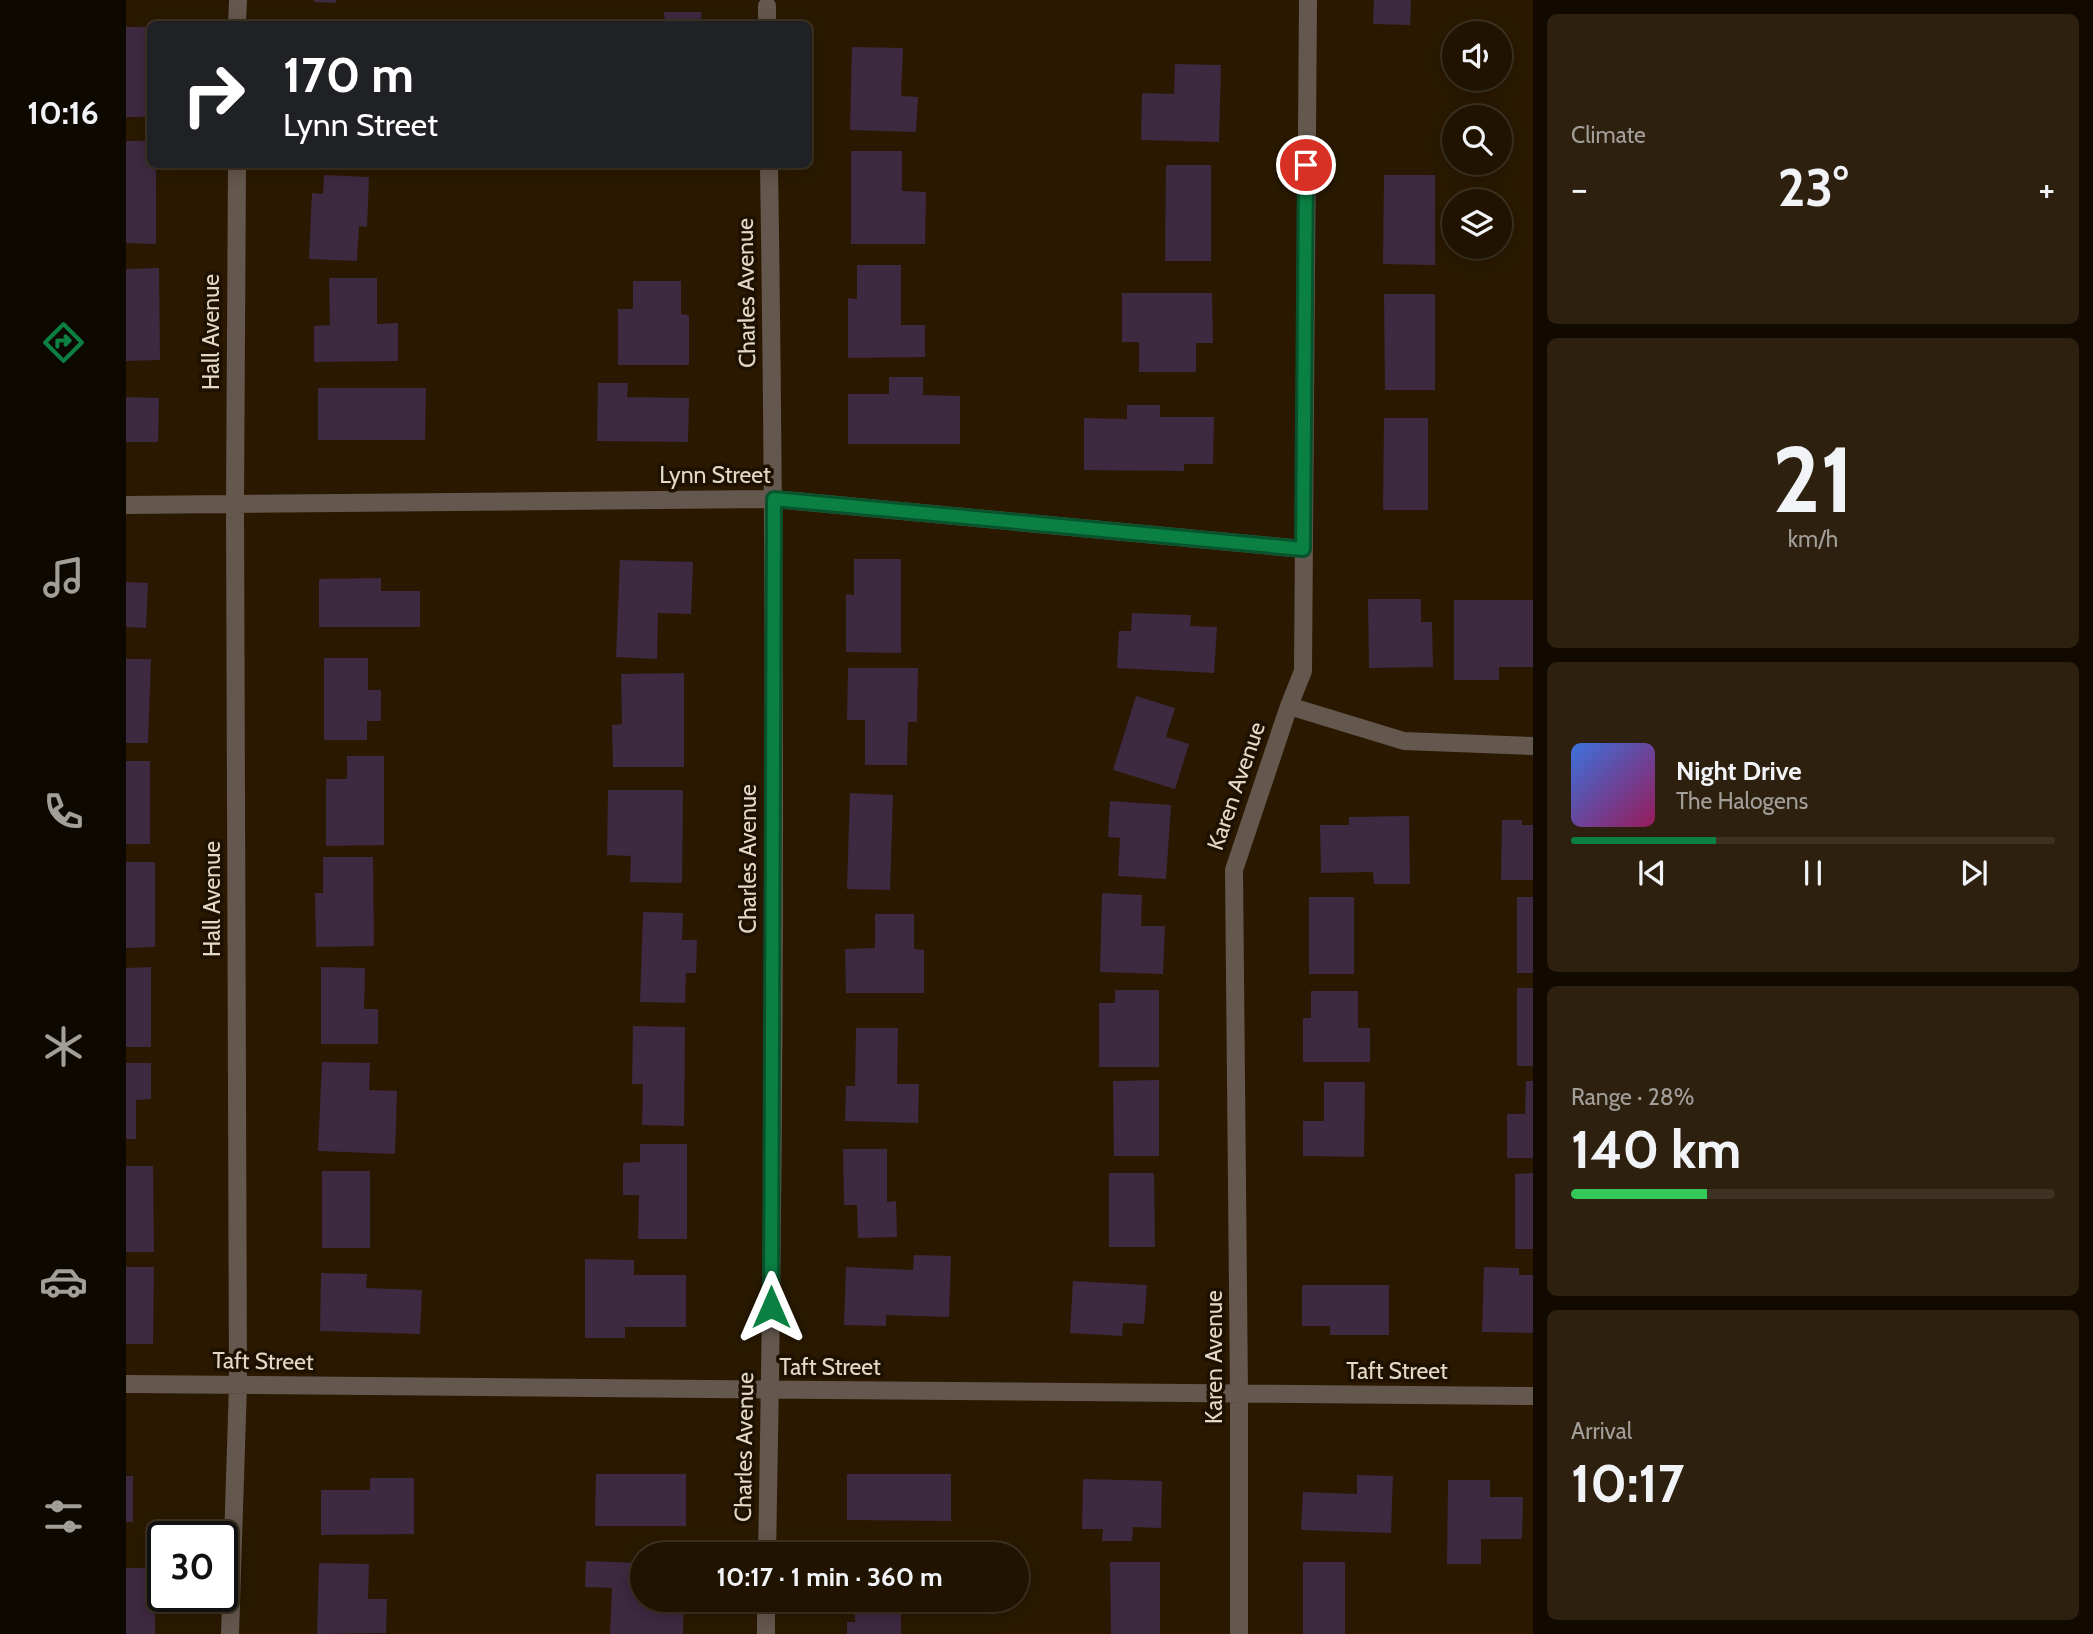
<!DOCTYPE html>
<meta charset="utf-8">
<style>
:root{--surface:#201300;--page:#2d200f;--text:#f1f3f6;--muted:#a29e99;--line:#3d3222;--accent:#0b8043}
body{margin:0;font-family:Cabin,sans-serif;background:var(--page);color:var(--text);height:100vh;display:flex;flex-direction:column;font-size:26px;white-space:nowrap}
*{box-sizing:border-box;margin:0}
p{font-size:23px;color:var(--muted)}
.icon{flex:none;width:38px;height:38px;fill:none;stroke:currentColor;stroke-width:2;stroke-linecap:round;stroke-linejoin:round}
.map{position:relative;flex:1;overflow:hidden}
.side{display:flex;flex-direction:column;gap:14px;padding:14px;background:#120a00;width:560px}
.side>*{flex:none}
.hud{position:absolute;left:21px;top:21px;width:665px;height:147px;border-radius:10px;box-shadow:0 4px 18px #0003,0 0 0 2px var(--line);background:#202124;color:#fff;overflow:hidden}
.controls{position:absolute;left:1316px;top:21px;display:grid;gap:14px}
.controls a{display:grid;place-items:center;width:70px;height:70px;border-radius:50%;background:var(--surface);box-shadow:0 4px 18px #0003,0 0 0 2px var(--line);font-size:35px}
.speed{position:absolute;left:21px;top:1521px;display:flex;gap:14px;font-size:35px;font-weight:700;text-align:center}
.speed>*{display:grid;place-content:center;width:91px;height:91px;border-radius:50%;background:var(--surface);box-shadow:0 4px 18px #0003,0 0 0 2px var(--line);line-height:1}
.speed .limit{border:4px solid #111;border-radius:10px;background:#fff;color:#111}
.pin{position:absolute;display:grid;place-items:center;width:60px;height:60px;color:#fff;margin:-30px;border:4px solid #fff;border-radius:50%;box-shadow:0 2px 7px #0007}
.me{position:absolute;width:77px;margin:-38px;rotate:0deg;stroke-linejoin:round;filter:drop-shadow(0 0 5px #0008)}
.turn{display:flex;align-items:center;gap:24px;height:147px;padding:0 21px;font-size:32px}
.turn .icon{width:91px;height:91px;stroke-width:2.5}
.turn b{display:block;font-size:49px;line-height:60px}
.big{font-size:52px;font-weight:700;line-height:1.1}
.side .widget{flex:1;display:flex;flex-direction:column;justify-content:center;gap:10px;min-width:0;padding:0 24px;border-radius:10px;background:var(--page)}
.side .dial{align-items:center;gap:0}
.dial b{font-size:91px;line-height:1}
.song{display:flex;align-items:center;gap:21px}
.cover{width:84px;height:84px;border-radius:10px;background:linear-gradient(135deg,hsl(220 70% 55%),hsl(330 70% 35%))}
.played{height:7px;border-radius:4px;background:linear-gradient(90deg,var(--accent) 30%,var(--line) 30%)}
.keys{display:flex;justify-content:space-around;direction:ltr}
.heat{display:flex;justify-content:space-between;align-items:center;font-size:38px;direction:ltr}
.charge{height:10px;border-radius:5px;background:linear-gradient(90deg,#34c759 28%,var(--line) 0)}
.trip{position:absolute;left:504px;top:1542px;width:399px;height:70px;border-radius:35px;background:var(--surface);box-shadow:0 4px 18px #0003,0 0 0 2px var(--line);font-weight:700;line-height:70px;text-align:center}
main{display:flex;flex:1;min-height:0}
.tabs{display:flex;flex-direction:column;width:126px;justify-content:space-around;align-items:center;background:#0d0800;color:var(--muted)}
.tabs .icon{width:49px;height:49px}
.tabs .selected{color:var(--accent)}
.tabs b{font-size:32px;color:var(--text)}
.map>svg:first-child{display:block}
</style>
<main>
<nav class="tabs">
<b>10:16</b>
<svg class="icon selected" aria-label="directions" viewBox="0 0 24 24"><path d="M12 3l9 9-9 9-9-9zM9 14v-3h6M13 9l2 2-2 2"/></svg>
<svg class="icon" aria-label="music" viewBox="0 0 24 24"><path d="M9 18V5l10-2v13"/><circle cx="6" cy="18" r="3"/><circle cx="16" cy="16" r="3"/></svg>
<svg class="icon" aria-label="phone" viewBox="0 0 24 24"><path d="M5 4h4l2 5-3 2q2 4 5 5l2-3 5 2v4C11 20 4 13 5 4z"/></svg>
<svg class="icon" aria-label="climate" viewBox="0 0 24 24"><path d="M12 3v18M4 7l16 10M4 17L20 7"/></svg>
<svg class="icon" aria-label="car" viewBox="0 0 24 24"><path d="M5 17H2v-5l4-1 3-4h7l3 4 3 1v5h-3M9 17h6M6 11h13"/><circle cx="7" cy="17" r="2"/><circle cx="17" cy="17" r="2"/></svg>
<svg class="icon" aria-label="filters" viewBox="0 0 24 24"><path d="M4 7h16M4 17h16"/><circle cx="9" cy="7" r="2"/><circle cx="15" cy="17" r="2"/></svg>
</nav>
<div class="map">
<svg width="1407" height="1634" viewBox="0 0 1407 1634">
<rect width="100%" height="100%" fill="#2a1900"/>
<path fill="#3d2940" d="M188,0h22v3l-22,-1z
M1248,0h37l-1,25 -37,-1z
M538,12h37l1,12h-37z
M0,27h24v90h-24z
M726,47l51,1 -2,48 17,1 -2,35 -66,-2z
M1049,64l46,1 -2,77 -78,-2 1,-47 32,1z
M0,141h24v23h6v80l-30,-1z
M725,151h51v40l24,1 -1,52h-74z
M1040,165h45v96h-46z
M198,175l45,2 -2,50 -8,-1 -2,35 -48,-2 3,-66 11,1z
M1258,175h51v90l-52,-1z
M731,265h44v60h24v32l-77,1v-60l9,1z
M33,268l1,92 -34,1v-92z
M203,278h48v46l21,-1v38l-84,1v-36l16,-1z
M507,281h48v33l8,1v50h-71v-56h15z
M996,293h90l1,50h-17v29h-57v-30h-17z
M1258,294h51v96h-50z
M763,377h34v18l37,1v48h-112v-50h41z
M472,383h30l-1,14 62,1 -1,44 -91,-1z
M192,388h108l-1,52h-107z
M0,397l33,1 -1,44h-32z
M1001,405h33v12h54l-1,47h-29v7l-100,-1v-52l43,1z
M1258,418h44v92h-45z
M728,559h47v94l-55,-1v-58l8,1z
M494,560l73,2 -2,52 -33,-1 -1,46 -41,-2z
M255,578v13h39v36h-101v-48z
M0,582l22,1 -2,45 -20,-1z
M1242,599h53v23h11l1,45 -64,1z
M1328,600h79v67h-34v13h-45z
M1006,613l59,2 -1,11 27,1 -3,46 -97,-5 2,-37h12z
M198,658h44v32h13v31h-14v19h-43z
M0,659h25l-3,84h-22z
M722,668h70l-1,54h-9l-1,43h-42v-45h-18z
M558,673v94h-71l-1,-42 10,-1 -1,-50z
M1010,696l39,12 -9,29 23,7 -14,45 -62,-19z
M221,756h37v89l-58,1v-67h21z
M0,761h24v83h-24z
M482,790h75l-1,93 -52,-1 1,-26 -24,-1z
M724,793l43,2 -3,95 -43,-1z
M984,801l61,4 -5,74 -48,-3 2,-38 -12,-1z
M1283,816l1,68h-36l-1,-12 -52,1 -1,-48h29v-8z
M1376,820h20v5h11v55h-32z
M197,857h50l1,89 -58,1 -1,-54h8z
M0,862h29v85l-29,1z
M976,893l40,2 -1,31h24l-2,48 -63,-2z
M1183,897h45v77h-45z
M1391,897h16v76h-16z
M517,912l40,1 -1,27h15l-1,33h-10l-1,30 -45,-1z
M749,914h39v35l10,1v43h-78l-1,-44 30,-1z
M25,967v80h-25v-79z
M195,967l44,1 -1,41h14v35h-57z
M1391,988h16v78h-16z
M989,990h44v77h-60v-64h16z
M1185,991h47v37h12v34h-67v-44h8z
M507,1026l52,1 -1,99 -42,-1 1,-41h-11z
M730,1028h42l-1,56h22l-1,39 -73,-2 1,-35h9z
M196,1062l48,1 -1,27 28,1 -2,63 -77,-3z
M0,1063h25v36l-15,1v39h-10z
M1033,1080v76h-45l-1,-75z
M1400,1081h7v77h-26v-44h18z
M1198,1082h41l-1,75 -61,-1v-35h21z
M514,1144h47v95h-49l1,-44h-16v-32l17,-1z
M717,1149h44v53l9,-1 1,36 -39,1 -1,-33h-13z
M0,1166h27l1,86h-28z
M196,1171h48v77h-48z
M983,1173h45l1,74h-46z
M1407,1173v76h-18v-75z
M788,1255l37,1 -2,61 -63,-2v11l-42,-1 2,-58 67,3z
M459,1259l49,1v15h52v52h-61v11h-40z
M0,1267h28l-1,77h-27z
M1358,1267l35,1v7h14v58l-51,-1z
M195,1273l46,1 -1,14 56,2 -2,44 -100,-3z
M947,1281l74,4 -3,39 -21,-1 -1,13 -52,-3z
M1176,1285h87v50h-59v-9h-28z
M470,1474h90v52h-91z
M721,1474h104v47l-104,-1z
M1231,1475l36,1 -2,57 -90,-3 2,-38 54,2z
M0,1476h7v46h-7z
M244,1478h44v56l-93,1v-45h49z
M957,1479l79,2 -1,47 -28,-1 -1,14h-30l1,-12h-21z
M1322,1480h42v17h33l-1,42h-41v25h-34z
M460,1561l56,2v37h42l-1,34h-73l2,-46 -27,-1z
M984,1562h50v72h-49z
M1177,1562h42v72h-42z
M193,1563l50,1 -1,35h19l-1,34 -69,1z
M0,1568h29v66h-29z
M729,1600h46v34h-54v-12h8z"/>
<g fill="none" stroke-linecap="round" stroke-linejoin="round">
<path stroke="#64574d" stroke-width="18" d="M641,6v18
M111,24l1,-24
M0,505l648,-6 529,50
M1163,706l115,35 129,5
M0,1384l1407,12
M641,1554c9,-463 9,-927 2,-1390
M104,1634l8,-249 -3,-881 2,-340
M640,1634v-34
M1113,1634v-239l-5,-525 55,-164 14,-35 5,-671"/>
</g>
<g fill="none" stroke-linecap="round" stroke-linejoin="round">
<defs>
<path id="route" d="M645,1307l3,-808 529,50 3,-384"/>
</defs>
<use href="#route" stroke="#07532c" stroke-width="18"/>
<use href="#route" stroke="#0b8043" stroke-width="12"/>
</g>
<g text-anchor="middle" stroke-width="7" stroke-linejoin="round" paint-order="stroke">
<g font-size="23" fill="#e4d9c9" stroke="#1e1100">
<text transform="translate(620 293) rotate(-91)" y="8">Charles Avenue</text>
<text transform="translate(85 332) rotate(-90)" y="8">Hall Avenue</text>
<text x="589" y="483">Lynn Street</text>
<text transform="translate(1110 786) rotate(-71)" y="8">Karen Avenue</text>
<text transform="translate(622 859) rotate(-90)" y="8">Charles Avenue</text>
<text transform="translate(86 899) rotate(-90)" y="8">Hall Avenue</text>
<text transform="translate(1088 1357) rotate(-90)" y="8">Karen Avenue</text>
<text transform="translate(137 1361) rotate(1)" y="8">Taft Street</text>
<text x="704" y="1375">Taft Street</text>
<text x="1271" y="1379">Taft Street</text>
<text transform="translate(618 1447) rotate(-89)" y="8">Charles Avenue</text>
</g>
</g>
</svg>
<div class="controls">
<a><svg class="icon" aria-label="sound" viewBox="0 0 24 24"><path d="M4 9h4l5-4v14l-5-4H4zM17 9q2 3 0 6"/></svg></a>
<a><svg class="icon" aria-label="search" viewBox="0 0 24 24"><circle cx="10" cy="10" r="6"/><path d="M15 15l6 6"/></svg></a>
<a><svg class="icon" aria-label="layers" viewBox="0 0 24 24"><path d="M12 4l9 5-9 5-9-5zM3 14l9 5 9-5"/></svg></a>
</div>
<div class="speed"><div class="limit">30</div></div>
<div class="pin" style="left:1180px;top:165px;background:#d93025"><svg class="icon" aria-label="arrive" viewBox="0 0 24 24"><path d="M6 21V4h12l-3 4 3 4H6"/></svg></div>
<svg class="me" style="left:645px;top:1307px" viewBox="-20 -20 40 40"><path d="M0-17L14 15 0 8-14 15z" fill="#0b8043" stroke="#fff" stroke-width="4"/></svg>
<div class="trip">10:17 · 1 min · 360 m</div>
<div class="hud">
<div class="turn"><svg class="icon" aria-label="right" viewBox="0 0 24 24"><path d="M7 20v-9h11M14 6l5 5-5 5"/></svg><div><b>170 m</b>Lynn Street</div></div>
</div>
</div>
<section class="side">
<div class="widget"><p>Climate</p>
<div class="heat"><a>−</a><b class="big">23°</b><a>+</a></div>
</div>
<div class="widget dial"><b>21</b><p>km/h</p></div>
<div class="widget">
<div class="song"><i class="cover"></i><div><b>Night Drive</b><p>The Halogens</p></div></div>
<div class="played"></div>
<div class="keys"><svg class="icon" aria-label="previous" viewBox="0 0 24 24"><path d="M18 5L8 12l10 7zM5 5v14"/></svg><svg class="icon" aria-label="pause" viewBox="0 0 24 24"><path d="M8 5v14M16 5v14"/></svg><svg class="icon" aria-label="next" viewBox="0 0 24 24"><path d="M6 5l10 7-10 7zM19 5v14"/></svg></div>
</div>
<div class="widget"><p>Range · 28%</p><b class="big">140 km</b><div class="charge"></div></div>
<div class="widget"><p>Arrival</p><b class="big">10:17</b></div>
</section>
</main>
